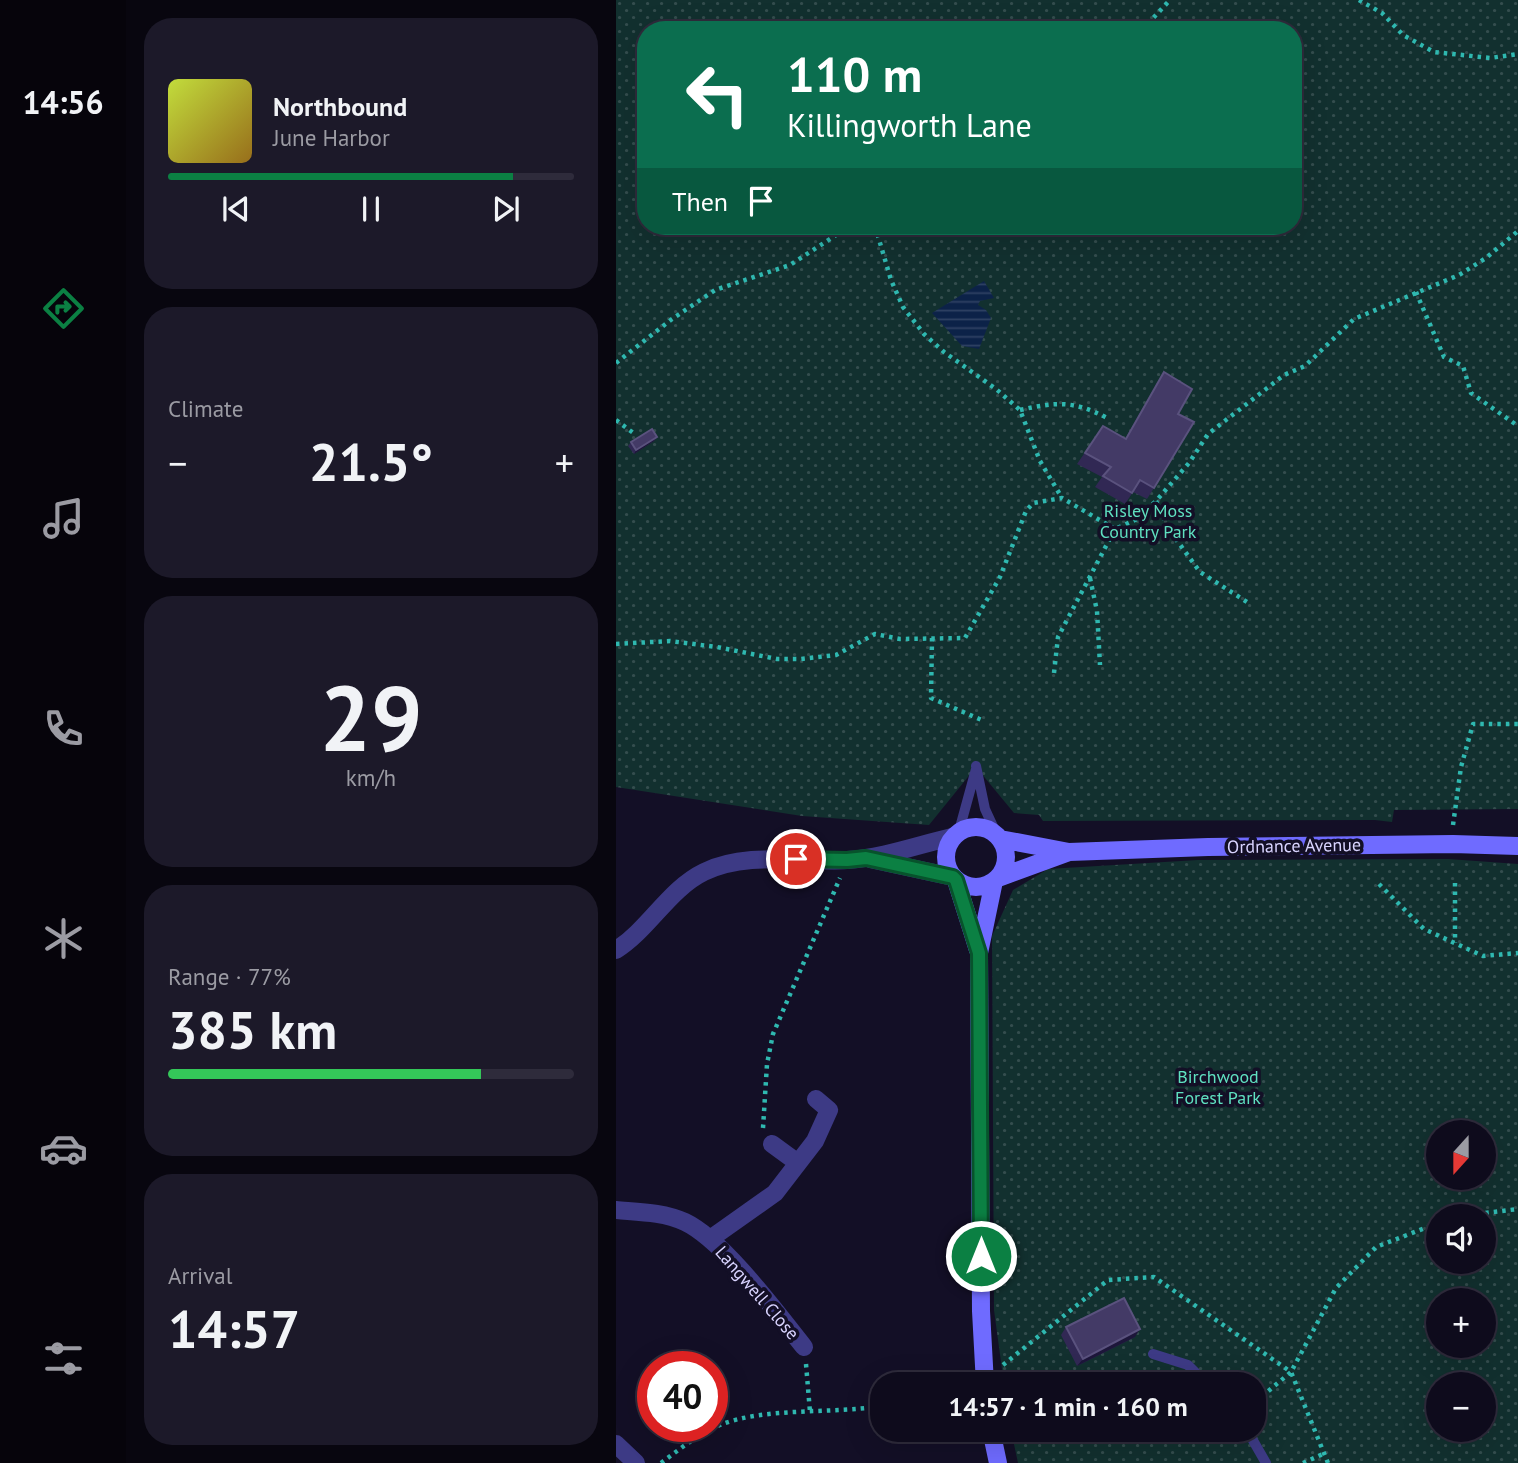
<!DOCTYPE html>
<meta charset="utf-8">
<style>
:root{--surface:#0e0b1c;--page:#1c1929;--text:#f1f3f6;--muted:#9b9ba3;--line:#2e2b3b;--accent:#0b8043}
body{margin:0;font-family:"PT Sans",sans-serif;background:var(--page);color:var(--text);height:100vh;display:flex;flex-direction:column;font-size:26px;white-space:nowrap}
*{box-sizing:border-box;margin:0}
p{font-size:23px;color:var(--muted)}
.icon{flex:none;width:38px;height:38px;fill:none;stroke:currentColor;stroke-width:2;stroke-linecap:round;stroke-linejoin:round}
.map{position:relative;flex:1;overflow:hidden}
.sheet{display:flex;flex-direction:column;gap:18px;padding:18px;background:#08060f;width:490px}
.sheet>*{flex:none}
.hud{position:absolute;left:21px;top:21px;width:665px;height:214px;border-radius:28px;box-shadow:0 7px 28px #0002,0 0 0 2px var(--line);background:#0b6e4f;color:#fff;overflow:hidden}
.needle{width:46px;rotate:201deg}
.tools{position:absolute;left:810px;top:1120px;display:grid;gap:14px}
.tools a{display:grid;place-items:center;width:70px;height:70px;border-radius:50%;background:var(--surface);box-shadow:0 7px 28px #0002,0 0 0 2px var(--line);font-size:35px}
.speed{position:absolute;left:21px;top:1351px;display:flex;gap:14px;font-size:35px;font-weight:700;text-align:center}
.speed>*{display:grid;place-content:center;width:91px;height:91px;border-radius:50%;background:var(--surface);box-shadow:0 7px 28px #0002,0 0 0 2px var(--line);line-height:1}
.speed .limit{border:10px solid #d22;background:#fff;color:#111}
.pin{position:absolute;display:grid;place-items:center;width:60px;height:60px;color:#fff;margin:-30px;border:4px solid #fff;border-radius:50%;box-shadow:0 2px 7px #0007}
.me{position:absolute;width:77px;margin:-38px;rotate:0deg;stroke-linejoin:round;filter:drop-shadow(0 0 5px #0008)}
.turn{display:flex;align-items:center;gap:24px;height:147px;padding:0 35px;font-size:32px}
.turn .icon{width:91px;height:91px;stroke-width:2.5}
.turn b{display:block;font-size:49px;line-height:60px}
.then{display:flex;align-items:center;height:66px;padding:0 35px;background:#0003;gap:14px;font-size:26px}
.big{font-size:52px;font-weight:600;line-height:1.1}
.sheet .widget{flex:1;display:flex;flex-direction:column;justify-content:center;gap:10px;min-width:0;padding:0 24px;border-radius:28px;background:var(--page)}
.sheet .dial{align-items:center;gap:0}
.dial b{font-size:91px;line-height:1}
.song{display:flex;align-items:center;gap:21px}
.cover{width:84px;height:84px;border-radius:10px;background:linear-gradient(135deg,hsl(70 70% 55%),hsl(40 70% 35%))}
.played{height:7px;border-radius:4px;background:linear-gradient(90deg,var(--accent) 85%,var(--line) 85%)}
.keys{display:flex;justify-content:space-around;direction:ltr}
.heat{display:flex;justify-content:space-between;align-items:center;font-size:38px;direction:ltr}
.charge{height:10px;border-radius:5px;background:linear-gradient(90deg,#34c759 77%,var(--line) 0)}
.trip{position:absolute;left:254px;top:1372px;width:396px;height:70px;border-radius:28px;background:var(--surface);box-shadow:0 7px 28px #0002,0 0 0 2px var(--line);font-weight:600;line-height:70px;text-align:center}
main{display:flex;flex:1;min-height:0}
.tab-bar{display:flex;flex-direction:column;width:126px;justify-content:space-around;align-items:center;background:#06040b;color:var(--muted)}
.tab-bar .icon{width:49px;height:49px}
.tab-bar .on{color:var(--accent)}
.tab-bar b{font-size:32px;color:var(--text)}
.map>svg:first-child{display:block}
</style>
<main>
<nav class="tab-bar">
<b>14:56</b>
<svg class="icon on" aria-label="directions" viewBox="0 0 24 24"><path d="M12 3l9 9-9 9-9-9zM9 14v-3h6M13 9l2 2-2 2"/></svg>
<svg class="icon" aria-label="music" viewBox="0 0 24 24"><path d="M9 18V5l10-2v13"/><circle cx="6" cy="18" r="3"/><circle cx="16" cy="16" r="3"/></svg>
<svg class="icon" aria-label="phone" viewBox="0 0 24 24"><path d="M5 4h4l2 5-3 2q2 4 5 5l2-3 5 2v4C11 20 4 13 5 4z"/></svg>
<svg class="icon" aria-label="climate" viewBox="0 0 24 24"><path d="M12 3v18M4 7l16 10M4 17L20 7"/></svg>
<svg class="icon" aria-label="car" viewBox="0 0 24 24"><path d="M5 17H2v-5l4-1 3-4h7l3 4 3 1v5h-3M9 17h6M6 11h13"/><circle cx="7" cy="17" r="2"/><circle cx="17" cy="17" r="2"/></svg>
<svg class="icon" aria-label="filters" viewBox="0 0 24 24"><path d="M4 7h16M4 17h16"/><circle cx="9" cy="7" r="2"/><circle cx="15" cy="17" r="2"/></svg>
</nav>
<section class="sheet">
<div class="widget">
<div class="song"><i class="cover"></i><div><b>Northbound</b><p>June Harbor</p></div></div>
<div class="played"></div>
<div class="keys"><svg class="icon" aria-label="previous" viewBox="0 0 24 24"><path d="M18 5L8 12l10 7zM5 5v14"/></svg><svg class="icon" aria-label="pause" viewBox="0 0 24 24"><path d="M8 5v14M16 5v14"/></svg><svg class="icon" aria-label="next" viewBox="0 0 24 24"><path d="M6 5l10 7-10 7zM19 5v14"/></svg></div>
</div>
<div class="widget"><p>Climate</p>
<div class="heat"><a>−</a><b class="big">21.5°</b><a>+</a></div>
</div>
<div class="widget dial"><b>29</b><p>km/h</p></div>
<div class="widget"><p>Range · 77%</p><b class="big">385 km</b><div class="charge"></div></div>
<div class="widget"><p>Arrival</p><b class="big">14:57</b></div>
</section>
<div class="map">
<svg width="902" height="1463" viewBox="0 0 902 1463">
<defs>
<pattern id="park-dots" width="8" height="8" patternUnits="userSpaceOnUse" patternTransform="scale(1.75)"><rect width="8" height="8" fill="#12302f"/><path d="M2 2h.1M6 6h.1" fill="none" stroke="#344d4e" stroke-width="1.8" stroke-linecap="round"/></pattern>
<pattern id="water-rules" width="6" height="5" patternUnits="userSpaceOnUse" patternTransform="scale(1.75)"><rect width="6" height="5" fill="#0c2248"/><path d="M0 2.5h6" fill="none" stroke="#2f4163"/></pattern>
</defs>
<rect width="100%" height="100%" fill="#130f26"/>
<path fill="url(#park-dots)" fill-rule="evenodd" d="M0,0h902v809l-124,1 -2,12 -17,-2 -332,1 -4,-6 -25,-2 -38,-46 -47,58 -127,-9 -186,-29zM30,30h647v196h-647z
M832,859l70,5v599h-500l-7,-33h242v-46h-249l-10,-74 -2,-374 21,-46 35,-21 150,-9zM822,1132h46v46h-46zM822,1216h46v46h-46zM822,1300h46v46h-46zM822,1384h46v46h-46z"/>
<path fill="url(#water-rules)" d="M368,281l10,17 -14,3 -2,4 8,5 5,8 -12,31 -17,-3 -30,-33z"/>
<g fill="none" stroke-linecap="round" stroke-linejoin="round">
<path stroke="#2fb8b0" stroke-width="4.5" stroke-dasharray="3.5 5" stroke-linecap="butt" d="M743,0l23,13 21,22 31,17 56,6 28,-4
M526,30l28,-30
M259,226l16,54 12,27 21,27 20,18 52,37 24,21 20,51 22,37
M800,292l28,65 19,9 8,27 47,33
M0,363l56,-44 43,-29 75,-25 60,-39
M404,410c36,-8 53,-10 87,8
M0,420l20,15
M540,501l14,30 30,41 47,30
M474,578l7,33 3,54
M316,638l-1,60 53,23
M0,644l54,-3 47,6 60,12h24l35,-4 39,-21 25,5 65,-1 35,-61 26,-66 7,-8 29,-5 53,31
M438,673l4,-36 57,-108 22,-10 19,-18 33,-38 19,-29 76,-59 21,-9 49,-47 105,-44 27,-17 32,-27
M837,825l8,-58 12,-43h45
M839,883v60
M763,884l45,45 59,27 35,-3
M147,1128l4,-64 6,-30 67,-156
M844,1216l58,-7
M190,1364l4,48
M387,1365l105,-85 46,-3 137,95 -38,32
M45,1463c19,-14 37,-29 59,-38 44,-18 113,-11 162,-19
M687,1463l20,-9
M712,1463l-37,-91 45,-84 40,-41 62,-24"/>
<path stroke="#3d3a85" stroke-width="10" d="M360,766l9,43 12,26
M343,831l17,-62
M537,1354l35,11 19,19
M631,1430l19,33"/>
<path stroke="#3d3a85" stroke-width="18" d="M254,859l83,18
M0,950c33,-21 53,-61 88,-78 43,-21 97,-9 143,-12 35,-2 71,-15 105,-23
M156,1144l26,19
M0,1210c23,2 47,2 69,12 38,18 92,91 119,125
M94,1239l65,-46 40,-52 14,-31 -13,-11
M0,1444l20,19"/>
<path stroke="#6f6bff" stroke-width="18" d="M330 857a30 30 0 1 1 60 0a30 30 0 1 1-60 0Z
M384,839l69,13 139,-5 245,-3 65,2
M382,878l71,-26
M340,880l22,70
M369,1384l-4,-73 -2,-358 15,-72
M375,1430l7,33"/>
</g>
<path fill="#312854" d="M548,372l14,42 -24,74 -7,11 -14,-7 -8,12 -30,-17 7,-10 -25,-13 26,-38 22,13 32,-56z
M41,437l-3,4 -20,13 -6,-8 3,-4z
M450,1327l69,10 -58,29 -16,-31z"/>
<path fill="#1d163a" d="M41,437l-3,4 -20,13 2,-4z
M524,1329l-5,8 -58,29 6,-7z"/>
<path fill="#433a66" stroke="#5a527e" stroke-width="2" d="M548,372l28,17 -14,25 16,8 -40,66 -14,-8 -8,13 -29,-17 8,-9 -26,-14 18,-27 23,13z
M36,429l5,8 -21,13 -5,-8z
M508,1298l16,31 -57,30 -17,-32z"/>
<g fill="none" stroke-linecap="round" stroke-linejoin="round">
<defs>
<path id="route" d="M180,859l51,1 19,-2 87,19 3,3 23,73 2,303"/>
</defs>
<use href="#route" stroke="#07532c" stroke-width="18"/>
<use href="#route" stroke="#0b8043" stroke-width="12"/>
</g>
<g text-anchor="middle" stroke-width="7" stroke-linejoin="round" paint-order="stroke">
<g font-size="18" fill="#5fe0c0" stroke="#130f26">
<text x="532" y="517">Risley Moss<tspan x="532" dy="21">Country Park</tspan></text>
<text x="602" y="1083">Birchwood<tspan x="602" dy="21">Forest Park</tspan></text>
</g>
<g font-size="18" fill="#d9d4ff" stroke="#130f26">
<text transform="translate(678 846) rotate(-1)" y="6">Ordnance Avenue</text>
<text transform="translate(141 1293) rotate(49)" y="6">Langwell Close</text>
</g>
</g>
</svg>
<div class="tools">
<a><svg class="needle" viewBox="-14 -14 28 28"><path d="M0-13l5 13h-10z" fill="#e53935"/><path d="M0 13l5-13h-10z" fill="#9b9ba3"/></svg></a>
<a><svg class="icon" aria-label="sound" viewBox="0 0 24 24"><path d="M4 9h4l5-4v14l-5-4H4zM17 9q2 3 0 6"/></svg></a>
<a>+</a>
<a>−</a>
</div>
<div class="speed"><div class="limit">40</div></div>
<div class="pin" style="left:180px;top:859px;background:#d93025"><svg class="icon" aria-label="arrive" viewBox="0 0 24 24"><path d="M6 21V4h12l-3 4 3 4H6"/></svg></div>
<svg class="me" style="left:365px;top:1256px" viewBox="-20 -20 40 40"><circle r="17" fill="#0b8043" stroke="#fff" stroke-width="3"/><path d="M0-11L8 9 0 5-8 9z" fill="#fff"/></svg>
<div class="trip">14:57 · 1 min · 160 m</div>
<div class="hud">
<div class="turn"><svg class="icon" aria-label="left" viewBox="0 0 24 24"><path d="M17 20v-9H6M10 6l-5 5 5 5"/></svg><div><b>110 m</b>Killingworth Lane</div></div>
<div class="then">Then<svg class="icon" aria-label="arrive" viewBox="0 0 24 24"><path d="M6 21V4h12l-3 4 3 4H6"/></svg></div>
</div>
</div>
</main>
